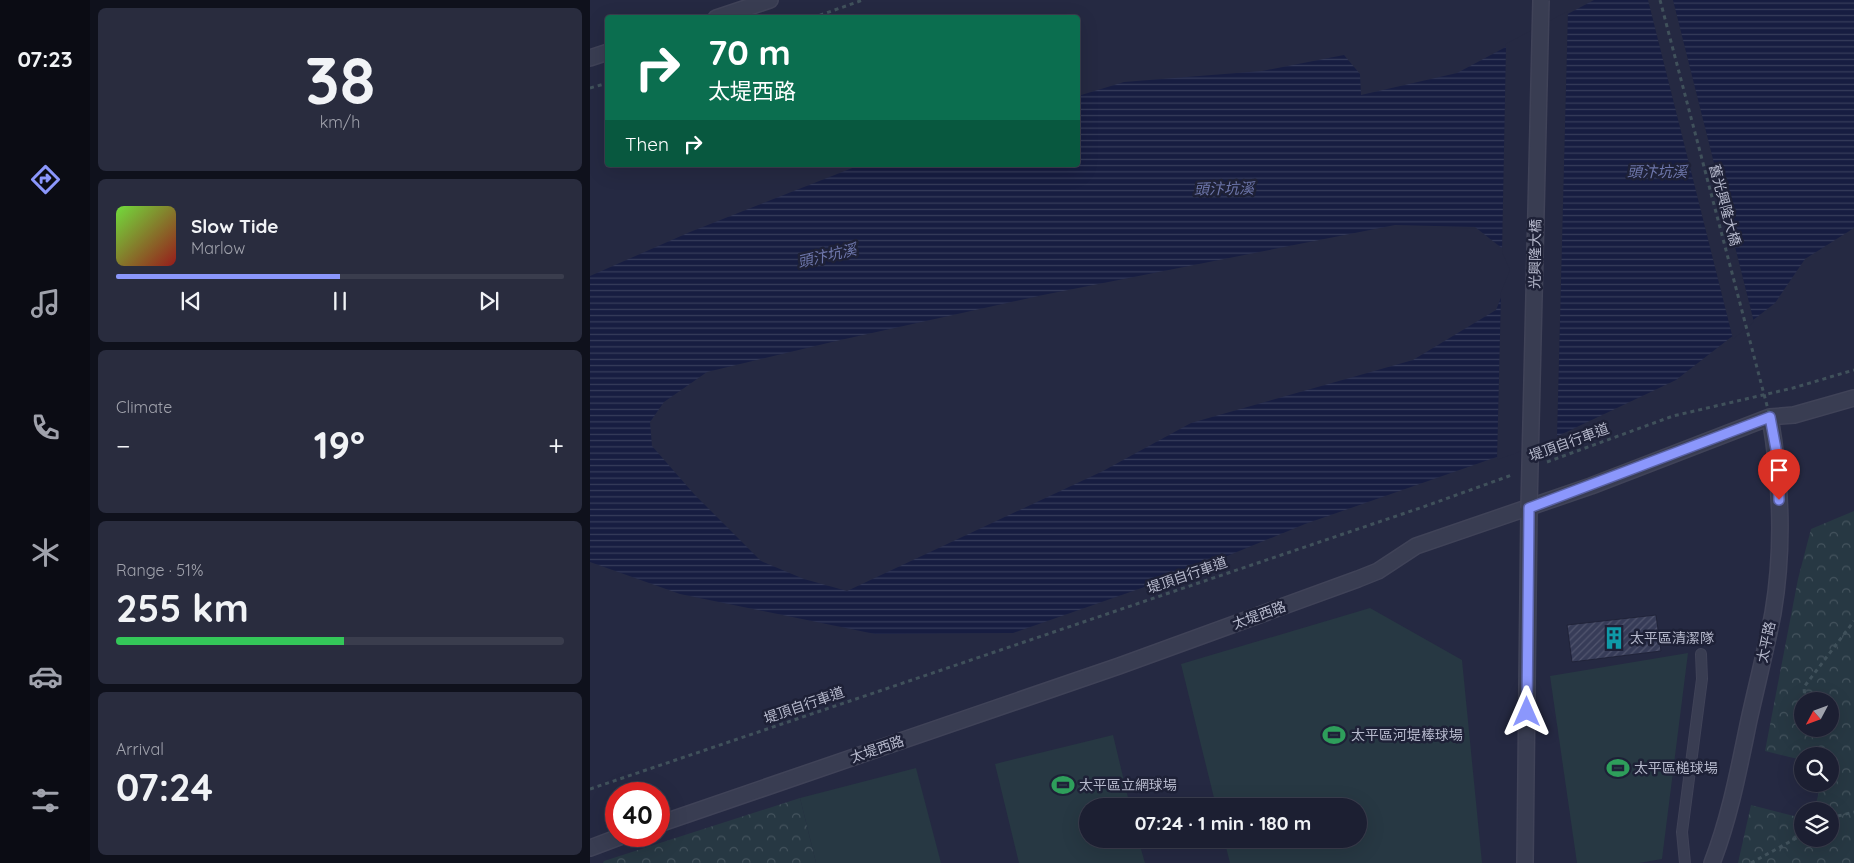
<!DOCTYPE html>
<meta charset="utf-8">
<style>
:root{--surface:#1c1f32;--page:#292c3e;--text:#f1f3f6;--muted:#a0a2ac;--line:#3a3d4d;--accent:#8b97fc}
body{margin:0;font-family:Quicksand,"Noto Sans TC",sans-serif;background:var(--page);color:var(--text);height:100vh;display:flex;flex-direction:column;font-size:19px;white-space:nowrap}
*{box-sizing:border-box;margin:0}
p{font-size:16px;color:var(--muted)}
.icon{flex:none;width:28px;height:28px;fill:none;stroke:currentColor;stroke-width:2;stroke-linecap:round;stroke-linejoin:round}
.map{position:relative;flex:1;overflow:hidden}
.details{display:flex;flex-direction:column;gap:8px;padding:8px;background:#0f111c;width:500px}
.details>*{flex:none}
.banner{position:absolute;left:15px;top:15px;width:475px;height:152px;border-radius:5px;box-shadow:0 5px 20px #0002,0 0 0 1px var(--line);background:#0b6e4f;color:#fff;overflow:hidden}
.needle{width:32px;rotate:229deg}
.tools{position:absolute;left:1204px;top:692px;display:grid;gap:10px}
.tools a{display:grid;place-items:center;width:45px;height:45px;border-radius:50%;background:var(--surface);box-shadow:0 5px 20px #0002,0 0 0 1px var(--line);font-size:25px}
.speed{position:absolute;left:15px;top:782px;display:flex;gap:10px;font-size:25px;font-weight:700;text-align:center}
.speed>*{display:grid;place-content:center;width:65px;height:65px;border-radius:50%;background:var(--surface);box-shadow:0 5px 20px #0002,0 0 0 1px var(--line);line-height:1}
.speed .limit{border:8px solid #d22;background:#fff;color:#111}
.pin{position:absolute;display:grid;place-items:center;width:42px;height:42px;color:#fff;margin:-51px -21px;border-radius:50% 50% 50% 0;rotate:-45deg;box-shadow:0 0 5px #0007}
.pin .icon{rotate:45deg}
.me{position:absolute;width:55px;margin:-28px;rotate:0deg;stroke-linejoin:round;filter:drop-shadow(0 0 4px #0008)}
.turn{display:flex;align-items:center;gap:18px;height:105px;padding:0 20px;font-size:22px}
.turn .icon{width:65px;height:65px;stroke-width:2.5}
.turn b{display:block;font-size:35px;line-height:42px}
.then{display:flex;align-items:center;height:48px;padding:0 20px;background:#0003;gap:10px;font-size:19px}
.big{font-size:38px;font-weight:700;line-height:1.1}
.details .tile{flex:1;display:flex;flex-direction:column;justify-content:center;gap:8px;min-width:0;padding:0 18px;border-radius:8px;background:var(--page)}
.details .dial{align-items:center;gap:0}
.dial b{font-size:65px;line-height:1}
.song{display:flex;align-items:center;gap:15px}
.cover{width:60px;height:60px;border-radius:8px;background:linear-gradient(135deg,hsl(100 70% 55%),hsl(0 70% 35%))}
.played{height:5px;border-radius:2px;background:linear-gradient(90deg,var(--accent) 50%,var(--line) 50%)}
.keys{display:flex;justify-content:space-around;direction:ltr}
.heat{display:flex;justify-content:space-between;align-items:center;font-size:28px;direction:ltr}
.charge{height:8px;border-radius:4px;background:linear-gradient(90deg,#34c759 51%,var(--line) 0)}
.trip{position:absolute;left:489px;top:798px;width:288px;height:50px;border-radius:25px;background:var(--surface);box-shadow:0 5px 20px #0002,0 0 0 1px var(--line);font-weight:700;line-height:50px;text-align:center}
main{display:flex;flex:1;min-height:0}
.tabs{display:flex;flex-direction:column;width:90px;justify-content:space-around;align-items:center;background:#0b0c14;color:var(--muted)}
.tabs .icon{width:35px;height:35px}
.tabs .selected{color:var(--accent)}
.tabs b{font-size:22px;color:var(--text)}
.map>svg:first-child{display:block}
</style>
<main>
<nav class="tabs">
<b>07:23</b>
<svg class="icon selected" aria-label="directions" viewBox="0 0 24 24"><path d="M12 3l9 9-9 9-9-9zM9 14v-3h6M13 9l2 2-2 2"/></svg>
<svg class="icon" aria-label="music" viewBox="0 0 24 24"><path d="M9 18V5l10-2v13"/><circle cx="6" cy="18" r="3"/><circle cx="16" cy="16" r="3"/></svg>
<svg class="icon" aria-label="phone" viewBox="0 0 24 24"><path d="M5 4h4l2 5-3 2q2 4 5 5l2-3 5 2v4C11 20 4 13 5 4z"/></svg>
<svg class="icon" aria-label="climate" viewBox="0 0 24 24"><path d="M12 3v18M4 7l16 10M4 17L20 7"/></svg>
<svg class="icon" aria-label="car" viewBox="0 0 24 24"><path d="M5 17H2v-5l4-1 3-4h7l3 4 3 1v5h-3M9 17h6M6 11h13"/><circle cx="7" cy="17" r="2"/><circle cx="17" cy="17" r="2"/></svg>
<svg class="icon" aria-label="filters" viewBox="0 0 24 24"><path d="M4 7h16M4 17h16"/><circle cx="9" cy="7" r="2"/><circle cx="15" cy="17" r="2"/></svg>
</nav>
<section class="details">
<div class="tile dial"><b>38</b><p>km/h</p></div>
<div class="tile">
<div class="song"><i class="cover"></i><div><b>Slow Tide</b><p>Marlow</p></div></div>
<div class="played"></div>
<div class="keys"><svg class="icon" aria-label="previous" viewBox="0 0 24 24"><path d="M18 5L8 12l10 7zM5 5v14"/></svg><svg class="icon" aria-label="pause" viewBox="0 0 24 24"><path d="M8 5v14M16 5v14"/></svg><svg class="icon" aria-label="next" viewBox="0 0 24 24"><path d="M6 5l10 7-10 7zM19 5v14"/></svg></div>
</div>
<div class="tile"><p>Climate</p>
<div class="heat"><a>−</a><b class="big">19°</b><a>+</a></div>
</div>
<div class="tile"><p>Range · 51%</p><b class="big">255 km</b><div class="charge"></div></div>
<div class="tile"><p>Arrival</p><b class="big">07:24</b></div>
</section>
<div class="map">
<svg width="1264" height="863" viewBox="0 0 1264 863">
<defs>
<pattern id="park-crowns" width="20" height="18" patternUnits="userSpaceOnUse" patternTransform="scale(1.25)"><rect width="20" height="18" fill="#273843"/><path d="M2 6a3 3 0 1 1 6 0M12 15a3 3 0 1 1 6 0" fill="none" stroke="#44535d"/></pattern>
<pattern id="water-rules" width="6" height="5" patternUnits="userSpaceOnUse" patternTransform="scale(1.25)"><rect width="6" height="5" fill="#171d41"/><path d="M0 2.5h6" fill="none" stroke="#363c5b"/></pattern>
<pattern id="building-hatch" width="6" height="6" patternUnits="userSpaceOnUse" patternTransform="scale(1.25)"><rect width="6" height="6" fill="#373c58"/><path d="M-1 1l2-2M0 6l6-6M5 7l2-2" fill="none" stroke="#52566f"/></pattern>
</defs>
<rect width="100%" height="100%" fill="#252942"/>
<path fill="#273843" d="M780,608l92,52 20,203h-252l-6,-24h134v-33h-142l-35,-142z
M1098,653l-26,206 -23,4h-62l-27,-187z
M523,735l17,71h-42v33h50l7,24h-126l-24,-99z
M326,768l25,95h-125l-16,-65z"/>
<path fill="url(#park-crowns)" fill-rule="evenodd" d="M1264,511v352h-116l13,-58 51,13v21h28v-28h-16l7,-27h9v-28h-28v4l-37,-9 33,-172 13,-50zM1212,701h28v28h-28z
M210,798l16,65h-213l1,-2z"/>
<path fill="url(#water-rules)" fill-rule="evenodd" d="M1004,0h260v228l-49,31 -30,44 -99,77 -116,55 -255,89 -112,46 -180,63 -138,1 -195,-40 -90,-32v-286l100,-44 170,-67h218v-69l46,-14 138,-11 82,-16 16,19 1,21 96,-22zM805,225l80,2 28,22 9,21 -16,40 -83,50 -222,63 -88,48 -256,120 -43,-12 -43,-18 -67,-67 -42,-48 -2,-24 14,-20 43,-30 129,-31 207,-46z"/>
<path fill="#252942" d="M1058,0h25l81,322 -21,17z
M978,11l-11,427 -60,22 4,-168 9,-22 -8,-18 4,-208z"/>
<path fill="url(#building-hatch)" stroke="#202339" d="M1066,615l5,36 -89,11 -5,-37z"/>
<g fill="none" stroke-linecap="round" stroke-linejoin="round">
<defs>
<path id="service" d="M1095,863l-3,-31 20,-153 -1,-25"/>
<path id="minor" d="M126,18l54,-18
M0,58l18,-6
M69,824l460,-158 239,-87 20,-8 38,-25 175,-60 179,-69 24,-2 60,-17
M0,848l32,-12
M1122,863c18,-46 27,-95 37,-143 8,-36 17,-71 24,-107 11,-65 8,-132 -3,-196"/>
<path id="tertiary" d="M935,863l4,-355"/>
</defs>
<use href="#service" stroke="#404358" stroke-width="12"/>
<use href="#minor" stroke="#404358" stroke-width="18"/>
<use href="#tertiary" stroke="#404358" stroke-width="18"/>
<path stroke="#40515b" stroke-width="3" stroke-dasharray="4 4" stroke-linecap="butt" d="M222,18l51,-18
M0,88l18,-5
M957,462l126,-46 120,-28 61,-18
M1215,701l-1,-14 50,-66
M1225,729l1,1
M0,789l833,-282 89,-32
M1240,818l24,-6
M1161,863l51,-28"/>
<use href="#service" stroke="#393d52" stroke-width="10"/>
<use href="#minor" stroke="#393d52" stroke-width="15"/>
<use href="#tertiary" stroke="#393d52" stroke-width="15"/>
<defs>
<path id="tertiary-bridge" d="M939,508l12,-508"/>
</defs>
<use href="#tertiary-bridge" stroke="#404358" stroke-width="18" stroke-linecap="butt"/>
<path stroke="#40515b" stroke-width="3" stroke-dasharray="4 4" stroke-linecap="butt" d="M1070,0l110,417"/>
<use href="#tertiary-bridge" stroke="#393d52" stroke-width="15"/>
</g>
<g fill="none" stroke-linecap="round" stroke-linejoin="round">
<defs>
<path id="route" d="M937,712l2,-204 241,-91 8,43 1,40"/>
</defs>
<use href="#route" stroke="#5a62a4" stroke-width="12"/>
<use href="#route" stroke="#8b97fc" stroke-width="9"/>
</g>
<defs>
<symbol id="building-bare" viewBox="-9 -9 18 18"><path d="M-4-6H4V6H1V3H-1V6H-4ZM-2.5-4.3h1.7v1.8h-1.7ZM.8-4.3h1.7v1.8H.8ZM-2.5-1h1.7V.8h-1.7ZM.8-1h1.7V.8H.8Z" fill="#0f9aa8" stroke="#1e2137" stroke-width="2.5" paint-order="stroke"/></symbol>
<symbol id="stadium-bare" viewBox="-9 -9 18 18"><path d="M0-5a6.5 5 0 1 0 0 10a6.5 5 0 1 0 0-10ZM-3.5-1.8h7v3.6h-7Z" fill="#2e9e5b" stroke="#1e2137" stroke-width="2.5" paint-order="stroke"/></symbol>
</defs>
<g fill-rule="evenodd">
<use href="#building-bare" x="1008" y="622" width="32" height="32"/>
<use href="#stadium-bare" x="728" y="719" width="32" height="32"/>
<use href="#stadium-bare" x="1012" y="752" width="32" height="32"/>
<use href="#stadium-bare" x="457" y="769" width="32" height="32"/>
</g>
<g text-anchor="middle" stroke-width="5" stroke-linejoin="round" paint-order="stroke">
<g font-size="14" fill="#b6b9cc" stroke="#1e2137">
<text transform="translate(1135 205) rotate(75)" y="5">舊光興隆大橋</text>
<text transform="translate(945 254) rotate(-89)" y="5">光興隆大橋</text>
<text transform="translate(979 442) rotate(-20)" y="5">堤頂自行車道</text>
<text transform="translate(597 575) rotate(-19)" y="5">堤頂自行車道</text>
<text transform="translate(669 615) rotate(-20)" y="5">太堤西路</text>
<text transform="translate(1176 642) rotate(-78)" y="5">太平路</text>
<text transform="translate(214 705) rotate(-19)" y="5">堤頂自行車道</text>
<text transform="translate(287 749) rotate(-19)" y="5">太堤西路</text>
</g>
<g font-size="14" fill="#b6b9cc" stroke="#1e2137" text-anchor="start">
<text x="1040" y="643">太平區清潔隊</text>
<text x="761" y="740">太平區河堤棒球場</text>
<text x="1044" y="773">太平區槌球場</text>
<text x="489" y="790">太平區立網球場</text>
</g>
<g font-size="15" font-style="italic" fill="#6e77ac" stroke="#1e2137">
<text x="1067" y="177">頭汴坑溪</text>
<text transform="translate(634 189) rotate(-1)" y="5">頭汴坑溪</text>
<text transform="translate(237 256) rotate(-13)" y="5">頭汴坑溪</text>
</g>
</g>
</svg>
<div class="tools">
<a><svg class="needle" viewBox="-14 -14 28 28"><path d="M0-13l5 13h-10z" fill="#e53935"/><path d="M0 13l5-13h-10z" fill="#a0a2ac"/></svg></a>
<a><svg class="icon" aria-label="search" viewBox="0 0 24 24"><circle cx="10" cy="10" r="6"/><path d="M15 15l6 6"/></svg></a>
<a><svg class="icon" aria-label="layers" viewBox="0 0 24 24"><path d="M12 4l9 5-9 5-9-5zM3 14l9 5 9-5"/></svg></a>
</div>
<div class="speed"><div class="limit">40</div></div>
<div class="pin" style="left:1189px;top:500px;background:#d93025"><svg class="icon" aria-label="arrive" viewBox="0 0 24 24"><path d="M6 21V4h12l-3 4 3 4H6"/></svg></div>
<svg class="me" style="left:937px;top:712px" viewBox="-20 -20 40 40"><path d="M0-17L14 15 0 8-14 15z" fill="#8b97fc" stroke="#fff" stroke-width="4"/></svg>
<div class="trip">07:24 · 1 min · 180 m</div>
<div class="banner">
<div class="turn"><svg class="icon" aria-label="right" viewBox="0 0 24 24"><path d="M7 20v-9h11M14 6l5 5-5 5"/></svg><div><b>70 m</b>太堤西路</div></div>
<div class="then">Then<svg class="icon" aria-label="right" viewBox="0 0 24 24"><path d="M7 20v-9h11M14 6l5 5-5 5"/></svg></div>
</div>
</div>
</main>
